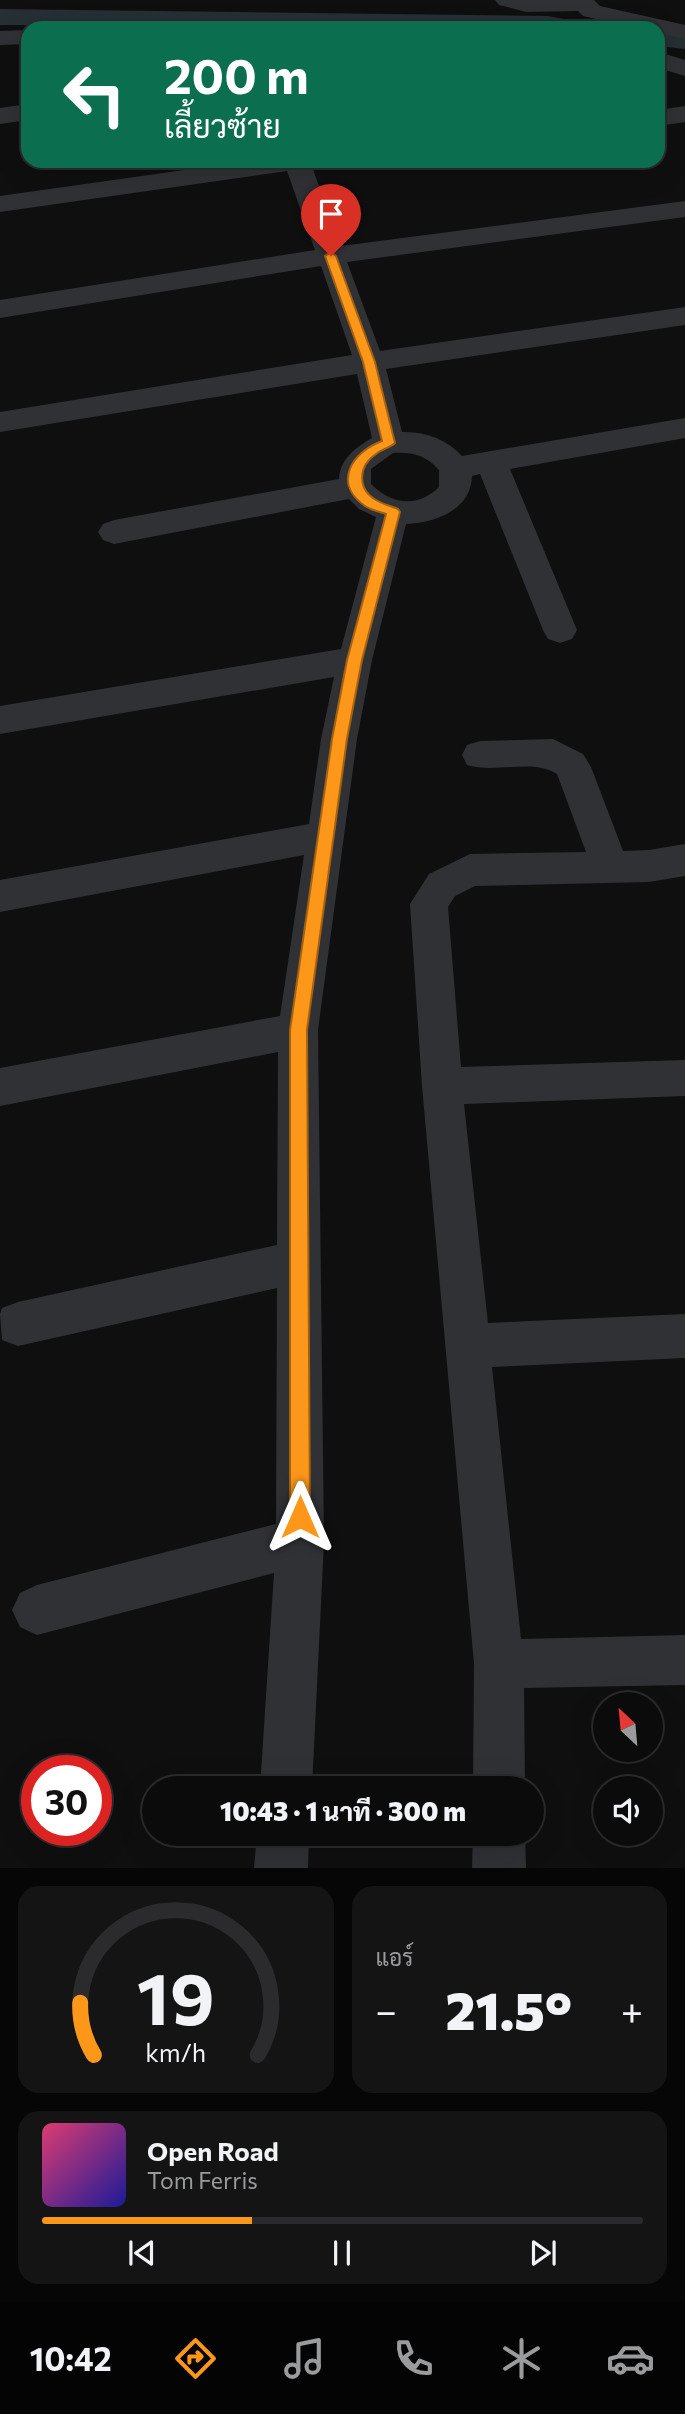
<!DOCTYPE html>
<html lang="th">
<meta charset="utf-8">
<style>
:root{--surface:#0b0b0c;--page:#141415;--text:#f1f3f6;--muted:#9a9b9d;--line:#2b2b2d;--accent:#fd971a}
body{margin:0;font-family:Commissioner,Sarabun,sans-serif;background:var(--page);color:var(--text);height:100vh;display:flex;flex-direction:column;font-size:26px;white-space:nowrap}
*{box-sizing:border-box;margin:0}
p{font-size:23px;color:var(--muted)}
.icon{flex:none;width:38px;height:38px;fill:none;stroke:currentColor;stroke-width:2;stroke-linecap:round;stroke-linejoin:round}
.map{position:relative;height:1868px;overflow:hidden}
.panel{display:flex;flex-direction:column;gap:18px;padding:18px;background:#060607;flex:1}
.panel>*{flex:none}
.banner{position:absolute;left:21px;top:21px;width:644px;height:147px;border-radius:21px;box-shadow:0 7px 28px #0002,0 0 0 2px var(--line);background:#0b6e4f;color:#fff;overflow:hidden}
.needle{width:46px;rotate:334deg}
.fabs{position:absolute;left:593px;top:1692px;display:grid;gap:14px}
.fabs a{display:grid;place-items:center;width:70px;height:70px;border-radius:50%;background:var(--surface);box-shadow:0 7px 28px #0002,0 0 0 2px var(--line);font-size:35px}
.speed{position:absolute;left:21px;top:1755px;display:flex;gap:14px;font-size:35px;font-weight:700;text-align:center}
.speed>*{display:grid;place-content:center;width:91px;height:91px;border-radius:50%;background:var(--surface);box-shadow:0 7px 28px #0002,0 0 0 2px var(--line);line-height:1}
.speed .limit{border:10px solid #d22;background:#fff;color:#111}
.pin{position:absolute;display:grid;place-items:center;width:60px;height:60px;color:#fff;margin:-72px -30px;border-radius:50% 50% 50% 0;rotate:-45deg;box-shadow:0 0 7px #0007}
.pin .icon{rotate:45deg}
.me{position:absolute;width:77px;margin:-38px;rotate:0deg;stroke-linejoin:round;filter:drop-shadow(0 0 5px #0008)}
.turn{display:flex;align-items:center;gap:24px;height:147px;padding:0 28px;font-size:32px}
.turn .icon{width:91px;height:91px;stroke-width:2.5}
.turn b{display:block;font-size:49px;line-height:60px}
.big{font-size:52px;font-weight:800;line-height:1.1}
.panel .tile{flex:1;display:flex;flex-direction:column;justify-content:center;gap:10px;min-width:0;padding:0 24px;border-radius:21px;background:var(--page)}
.panel .dial{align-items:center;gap:0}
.dial svg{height:182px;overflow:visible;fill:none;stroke:var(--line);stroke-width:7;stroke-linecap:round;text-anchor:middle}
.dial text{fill:var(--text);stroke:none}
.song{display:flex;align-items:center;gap:21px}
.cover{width:84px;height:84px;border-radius:10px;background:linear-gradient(135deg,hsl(340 70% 55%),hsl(240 70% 35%))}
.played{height:7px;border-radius:4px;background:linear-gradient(90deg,var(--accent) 35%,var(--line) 35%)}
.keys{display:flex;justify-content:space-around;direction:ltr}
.heat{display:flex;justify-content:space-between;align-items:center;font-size:38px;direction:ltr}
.panel .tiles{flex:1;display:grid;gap:18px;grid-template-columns:1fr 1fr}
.tile:last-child{grid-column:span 2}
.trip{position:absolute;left:142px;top:1776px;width:402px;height:70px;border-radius:35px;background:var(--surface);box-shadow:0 7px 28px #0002,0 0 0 2px var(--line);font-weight:800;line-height:70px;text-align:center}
.tab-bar{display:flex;height:112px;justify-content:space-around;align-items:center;background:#040405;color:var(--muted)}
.tab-bar .icon{width:49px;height:49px}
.tab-bar .active{color:var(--accent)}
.tab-bar b{font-size:32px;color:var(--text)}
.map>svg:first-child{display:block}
</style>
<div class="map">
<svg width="685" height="1868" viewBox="0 0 685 1868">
<rect width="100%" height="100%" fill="#0f0f10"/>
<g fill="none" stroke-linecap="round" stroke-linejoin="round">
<path fill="#252f34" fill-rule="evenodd" d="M0,9l547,7 39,7 4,5 -590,-3z
M658,30l27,3v16l-27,-3z"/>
<path fill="#2f3135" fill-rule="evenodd" d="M495,0h99l6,6 85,19v14l-27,-6v-5h-23l-52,-12 -5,-5 -52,1 -27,-7z
M28,30v14l-28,1v-14z
M658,52l27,8v16l-27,-8z
M28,104v16l-28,4v-16z
M685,106v16l-27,4v-16z
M248,161h69l-5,6 29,79 344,-45v16l-338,45 33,89 305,-44v18l-299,44 16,63c22,-1 45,7 60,24l223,-38v20l-175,31 67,161 -5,9 -12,4 -12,-4 -5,-9 -63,-156 -8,2c-1,34 -37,47 -66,48l-34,136 -15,79 -39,291 6,512 -12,246h-52l14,-215 -237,62 -17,-8 -8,-17 8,-17 17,-8 239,-61 1,-236 -259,58 -16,-6 -2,-26 2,-6 16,-6 259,-57 1,-193 -278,54v-38l280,-52 24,-161 -304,57v-32l309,-56 12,-85 13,-62 -334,57v-28l341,-57 35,-132 -17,-8 -10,-10 -235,45 -11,-4 -5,-8 5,-8 11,-4 225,-41c1,-20 17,-32 33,-41l-15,-64 -357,58v-20l352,-57 -31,-89 -321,52v-18l315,-50 -28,-79 -287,41v-16zM393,453c20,-1 32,2 46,17v17c-21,21 -47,18 -68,-3v-15z
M553,739l30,15 8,13 32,84 26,-1 36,-6v32l-36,6 -174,4 -20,10 -7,11 13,160 224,-7v36l-221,8 24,219 197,-9v44l-193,9 29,272 164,-4v50l-161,3 1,100h-52l1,-124 -52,-578 -12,-182 19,-30 41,-20 116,-2 -29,-78c-25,-16 -61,0 -90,-9l-5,-10 5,-10 13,-4z
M257,1834h52l-1,34h-54z
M473,1834h52l1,34h-54z"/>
</g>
<path fill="#fd971a" stroke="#a46211" stroke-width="2" d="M331,252l5,4 39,106 20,81c-5,5 -13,6 -19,11 -18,12 -19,35 0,46 6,4 15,6 22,9l2,3 -38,148 -15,79 -40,291 3,487 -3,7 -7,3 -7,-3 -3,-7v-487l42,-291 15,-79 39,-146c-6,-2 -15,-4 -21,-8 -33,-23 -13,-54 17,-65l-19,-79 -38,-106z"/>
</svg>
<div class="fabs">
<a><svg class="needle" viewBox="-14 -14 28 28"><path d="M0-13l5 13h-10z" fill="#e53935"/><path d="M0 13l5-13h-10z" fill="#9a9b9d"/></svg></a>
<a><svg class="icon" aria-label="sound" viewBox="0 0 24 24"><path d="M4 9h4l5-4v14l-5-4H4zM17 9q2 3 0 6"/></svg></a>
</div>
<div class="speed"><div class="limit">30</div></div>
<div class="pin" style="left:331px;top:256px;background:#d93025"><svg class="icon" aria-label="arrive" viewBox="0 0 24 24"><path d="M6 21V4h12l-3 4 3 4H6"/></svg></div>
<svg class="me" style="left:300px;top:1517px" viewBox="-20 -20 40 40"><path d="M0-17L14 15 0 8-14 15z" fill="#fd971a" stroke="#fff" stroke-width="4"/></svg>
<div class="trip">10:43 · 1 นาที · 300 m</div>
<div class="banner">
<div class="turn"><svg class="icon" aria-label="left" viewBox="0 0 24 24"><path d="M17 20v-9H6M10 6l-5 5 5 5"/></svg><div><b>200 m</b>เลี้ยวซ้าย</div></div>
</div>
</div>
<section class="panel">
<div class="tiles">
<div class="tile dial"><svg viewBox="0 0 100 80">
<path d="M14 69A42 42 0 1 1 86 69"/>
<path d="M14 69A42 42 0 0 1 8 46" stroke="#fd971a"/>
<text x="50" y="56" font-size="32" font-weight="700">19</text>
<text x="50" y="72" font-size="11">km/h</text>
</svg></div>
<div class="tile"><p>แอร์</p>
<div class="heat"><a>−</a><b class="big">21.5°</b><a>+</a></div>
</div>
<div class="tile">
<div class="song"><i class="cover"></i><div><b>Open Road</b><p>Tom Ferris</p></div></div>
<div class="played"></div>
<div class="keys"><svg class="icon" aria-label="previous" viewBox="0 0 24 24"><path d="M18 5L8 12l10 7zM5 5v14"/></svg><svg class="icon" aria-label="pause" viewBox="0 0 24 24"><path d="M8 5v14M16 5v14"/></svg><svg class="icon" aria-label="next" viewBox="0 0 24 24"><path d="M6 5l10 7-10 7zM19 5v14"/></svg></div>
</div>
</div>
</section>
<nav class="tab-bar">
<b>10:42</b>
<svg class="icon active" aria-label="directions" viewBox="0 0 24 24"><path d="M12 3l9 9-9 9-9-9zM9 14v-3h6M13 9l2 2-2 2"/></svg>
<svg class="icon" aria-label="music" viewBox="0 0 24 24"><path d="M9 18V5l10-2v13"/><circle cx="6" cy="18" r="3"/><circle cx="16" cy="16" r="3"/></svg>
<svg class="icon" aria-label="phone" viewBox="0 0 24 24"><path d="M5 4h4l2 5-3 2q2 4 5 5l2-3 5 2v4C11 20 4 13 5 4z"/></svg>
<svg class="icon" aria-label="climate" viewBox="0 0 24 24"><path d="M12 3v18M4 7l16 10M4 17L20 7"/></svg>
<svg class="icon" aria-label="car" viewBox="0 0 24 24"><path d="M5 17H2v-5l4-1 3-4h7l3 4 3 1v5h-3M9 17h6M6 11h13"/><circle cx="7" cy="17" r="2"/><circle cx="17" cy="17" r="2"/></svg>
</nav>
